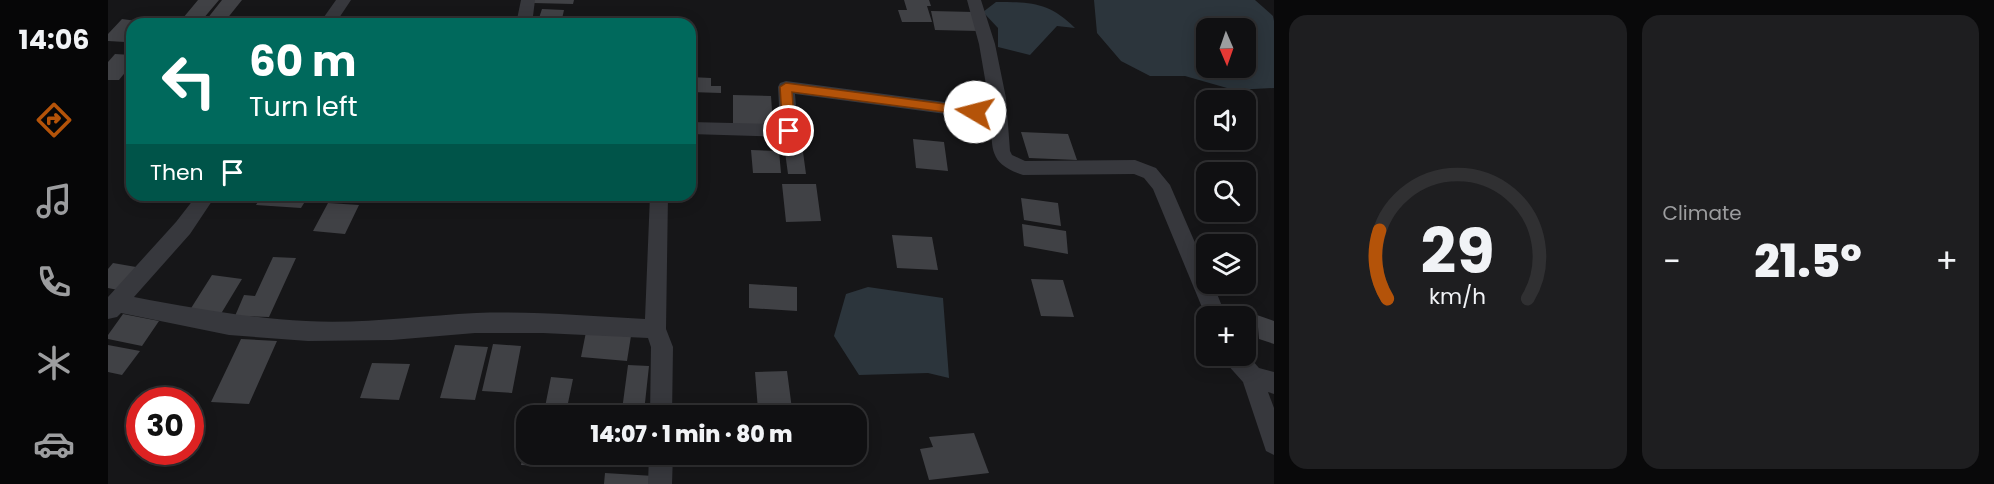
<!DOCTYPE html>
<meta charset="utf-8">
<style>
:root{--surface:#101012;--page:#1e1e20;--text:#f1f3f6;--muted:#9c9d9f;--line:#303032;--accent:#b45309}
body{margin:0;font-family:Poppins,sans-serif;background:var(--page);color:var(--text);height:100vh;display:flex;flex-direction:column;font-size:22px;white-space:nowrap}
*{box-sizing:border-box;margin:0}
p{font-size:20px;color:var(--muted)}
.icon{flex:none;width:33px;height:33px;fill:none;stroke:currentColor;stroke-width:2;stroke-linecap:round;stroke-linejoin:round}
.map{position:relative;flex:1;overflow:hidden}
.drawer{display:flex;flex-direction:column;gap:15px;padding:15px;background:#09090a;width:720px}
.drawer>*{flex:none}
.guide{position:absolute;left:18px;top:18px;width:570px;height:183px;border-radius:18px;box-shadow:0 3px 15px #0003,0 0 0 2px var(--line);background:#00695c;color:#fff;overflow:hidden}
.needle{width:39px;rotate:178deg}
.fabs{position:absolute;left:1088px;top:18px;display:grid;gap:12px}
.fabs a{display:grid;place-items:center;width:60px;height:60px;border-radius:12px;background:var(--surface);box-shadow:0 3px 15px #0003,0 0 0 2px var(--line);font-size:30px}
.speed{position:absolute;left:18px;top:387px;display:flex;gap:12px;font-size:30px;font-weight:700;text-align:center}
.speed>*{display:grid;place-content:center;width:78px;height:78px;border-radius:50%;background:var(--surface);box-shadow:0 3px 15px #0003,0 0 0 2px var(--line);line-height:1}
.speed .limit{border:9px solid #d22;background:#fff;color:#111}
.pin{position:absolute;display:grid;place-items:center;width:51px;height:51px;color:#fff;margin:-26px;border:3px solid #fff;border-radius:50%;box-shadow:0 2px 6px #0007}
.me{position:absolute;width:66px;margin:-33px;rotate:278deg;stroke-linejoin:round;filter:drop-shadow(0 0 4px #0008)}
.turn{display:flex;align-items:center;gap:21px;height:126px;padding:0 24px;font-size:27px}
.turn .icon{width:78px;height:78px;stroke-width:2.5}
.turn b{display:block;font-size:42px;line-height:51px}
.then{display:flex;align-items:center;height:57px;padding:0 24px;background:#0003;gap:12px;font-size:22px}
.big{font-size:45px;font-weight:800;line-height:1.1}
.drawer .tile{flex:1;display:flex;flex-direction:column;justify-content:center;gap:9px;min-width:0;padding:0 21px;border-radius:18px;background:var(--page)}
.drawer .dial{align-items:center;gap:0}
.dial svg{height:156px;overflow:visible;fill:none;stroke:var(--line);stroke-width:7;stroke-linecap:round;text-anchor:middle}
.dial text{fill:var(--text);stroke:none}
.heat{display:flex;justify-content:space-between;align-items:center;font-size:33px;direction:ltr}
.drawer .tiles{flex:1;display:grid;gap:15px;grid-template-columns:repeat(2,1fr)}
.trip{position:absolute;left:408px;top:405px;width:351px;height:60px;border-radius:18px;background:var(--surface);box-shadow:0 3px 15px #0003,0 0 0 2px var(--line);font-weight:800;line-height:60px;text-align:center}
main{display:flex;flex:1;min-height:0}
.dock{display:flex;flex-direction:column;width:108px;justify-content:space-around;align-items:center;background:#060607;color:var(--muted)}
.dock .icon{width:42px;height:42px}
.dock .on{color:var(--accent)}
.dock b{font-size:27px;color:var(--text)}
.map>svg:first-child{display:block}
</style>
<main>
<nav class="dock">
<b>14:06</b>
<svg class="icon on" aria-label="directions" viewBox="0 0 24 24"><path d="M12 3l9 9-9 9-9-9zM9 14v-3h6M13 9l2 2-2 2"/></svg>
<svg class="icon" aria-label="music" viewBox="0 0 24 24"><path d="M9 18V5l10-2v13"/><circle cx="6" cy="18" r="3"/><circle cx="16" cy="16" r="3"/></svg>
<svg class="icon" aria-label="phone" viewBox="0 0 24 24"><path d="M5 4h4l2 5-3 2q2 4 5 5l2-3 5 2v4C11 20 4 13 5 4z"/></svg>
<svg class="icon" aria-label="climate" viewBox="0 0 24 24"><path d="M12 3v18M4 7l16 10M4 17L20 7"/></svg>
<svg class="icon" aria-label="car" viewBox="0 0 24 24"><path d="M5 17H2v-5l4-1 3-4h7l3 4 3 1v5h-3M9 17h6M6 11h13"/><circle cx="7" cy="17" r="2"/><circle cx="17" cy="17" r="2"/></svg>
</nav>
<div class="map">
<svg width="1166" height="484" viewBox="0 0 1166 484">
<rect width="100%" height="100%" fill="#161618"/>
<path fill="#2c353c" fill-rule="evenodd" d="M986,0h161l18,16 1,5v67l-40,2 -49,-14h-35l-29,-15 -24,-28zM1098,28h39v40h-39z
M888,2c35,0 53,0 79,26l-18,-2 -27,29 -32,-8v-19l-15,-16z
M760,287l75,11 6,80 -21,-5 -69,2 -25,-39 12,-42z"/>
<path fill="#404145" d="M90,0h21l-16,19 -20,-1z
M114,0h20l-16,20 -19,-1z
M426,0h40l-1,4 -40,-1z
M796,0h25l2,6h-4l5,16h-30l-4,-12h9z
M434,9l22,1 -2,9 -23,-1z
M823,11l43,1 5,19 -44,-1z
M14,19l22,3 -2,2h-10v11l-7,7 -17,-1v-7z
M7,54l17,1v9l-13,16h-11v-18z
M582,77l21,1v8h10v7l-31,-1z
M625,95l38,1 2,29 -40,-1z
M913,132l47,2 9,26 -48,-2z
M805,139l31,3 4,29 -32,-3z
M643,150l28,1 2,22h-28z
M677,152h18l3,22h-18z
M674,184h34l5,37 -35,1z
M154,195h47l-8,13 -45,-3z
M913,198l37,5 3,23 -37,-6z
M220,203l31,2 -14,29 -32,-3z
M914,224l44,7 2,23 -44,-8z
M784,235l40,2 6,33 -41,-2z
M165,257l23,1 -27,59 -34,-1 9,-21 11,1z
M5,263l23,4 -18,23 -10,-2v-19z
M104,275l30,4 -23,38 -31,-4z
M923,279l32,1 11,37 -33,-1z
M641,284l48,3v24l-48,-3z
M15,314l36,7 -17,25 -34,-7v-4z
M1149,315l17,6v23l-15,-5z
M478,332l45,4 -4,25 -46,-4z
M133,339l36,2 -28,63 -38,-2z
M385,344l28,2 -9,47 -30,-2z
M0,345l32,6 -18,24 -14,-3z
M347,345l33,2 -13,53 -35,-2z
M264,363l38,1 -11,36 -39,-2z
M520,365l21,1 -5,46 -22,-2z
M679,371l5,38 -34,1 -3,-38z
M443,377l22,2 -6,29 -22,-1z
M866,433l15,40 -60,7 -9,-31 13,-2 -4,-10z
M417,444l1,10h38l-2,13 -41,-2z
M497,473l49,3 -1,8h-49z"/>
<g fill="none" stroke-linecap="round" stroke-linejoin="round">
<path fill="#37383d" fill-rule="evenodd" d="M228,0h15l-16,24h-16z
M413,0h14l-3,24h-16z
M859,0h14l14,44 11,54 4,53 2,4 13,6 110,-1 21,8 14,17 36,83v16h7l13,32 -20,1 -53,-128 -9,-11 -10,-4 -111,1c-33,-11 -31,-24 -32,-55l-196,-26 3,37 -3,5 -6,1 -99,-3v-12l90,2 -2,-37 2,-4 6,-2 204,27 -11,-64z
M89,195h19l-26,39 -56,63c58,11 114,21 172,24 57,3 113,-5 170,-8 56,-2 113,3 169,6l5,-124h18l-2,134 7,18 -1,69h-22l1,-69 -3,-9 -105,-5h-68l-83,7 -84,1 -79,-6 -108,-22 -4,4 -9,2v-22l68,-75z
M1137,352l14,16 15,4v22l-6,-2 6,16v47l-8,-4 -23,-69 -17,-19 -3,-7h22z
M541,454h24l-1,30h-24z"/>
</g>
<path fill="#b45309" stroke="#753606" stroke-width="1.5" d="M678,83l189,25 6,4 -6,4 -183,-24 3,39 -6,5 -6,-5 -3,-44z"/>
</svg>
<div class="fabs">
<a><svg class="needle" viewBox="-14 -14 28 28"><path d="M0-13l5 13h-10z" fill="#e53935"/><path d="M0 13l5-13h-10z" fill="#9c9d9f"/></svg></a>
<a><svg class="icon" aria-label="sound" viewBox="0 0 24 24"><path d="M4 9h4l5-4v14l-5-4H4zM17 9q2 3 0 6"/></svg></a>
<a><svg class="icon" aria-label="search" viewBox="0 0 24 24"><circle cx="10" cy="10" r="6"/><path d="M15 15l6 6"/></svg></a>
<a><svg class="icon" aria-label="layers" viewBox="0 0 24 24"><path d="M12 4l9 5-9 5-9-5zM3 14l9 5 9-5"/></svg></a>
<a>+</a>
</div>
<div class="speed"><div class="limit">30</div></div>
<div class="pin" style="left:681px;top:131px;background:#d93025"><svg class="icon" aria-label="arrive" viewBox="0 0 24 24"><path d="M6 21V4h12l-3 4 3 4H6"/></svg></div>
<svg class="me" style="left:867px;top:112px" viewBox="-20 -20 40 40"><circle r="19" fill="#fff"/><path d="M0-13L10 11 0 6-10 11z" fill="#b45309"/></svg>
<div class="trip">14:07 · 1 min · 80 m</div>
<div class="guide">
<div class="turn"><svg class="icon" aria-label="left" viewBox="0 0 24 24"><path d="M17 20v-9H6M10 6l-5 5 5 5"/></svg><div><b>60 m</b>Turn left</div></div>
<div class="then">Then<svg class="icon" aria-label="arrive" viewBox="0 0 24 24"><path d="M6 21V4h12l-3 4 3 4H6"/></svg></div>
</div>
</div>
<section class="drawer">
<div class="tiles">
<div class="tile dial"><svg viewBox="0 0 100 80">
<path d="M14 69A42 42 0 1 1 86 69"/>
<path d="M14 69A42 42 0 0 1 10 34" stroke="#b45309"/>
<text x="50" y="56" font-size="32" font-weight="700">29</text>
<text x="50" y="72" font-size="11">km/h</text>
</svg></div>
<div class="tile"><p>Climate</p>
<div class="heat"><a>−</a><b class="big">21.5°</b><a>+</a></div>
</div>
</div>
</section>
</main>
